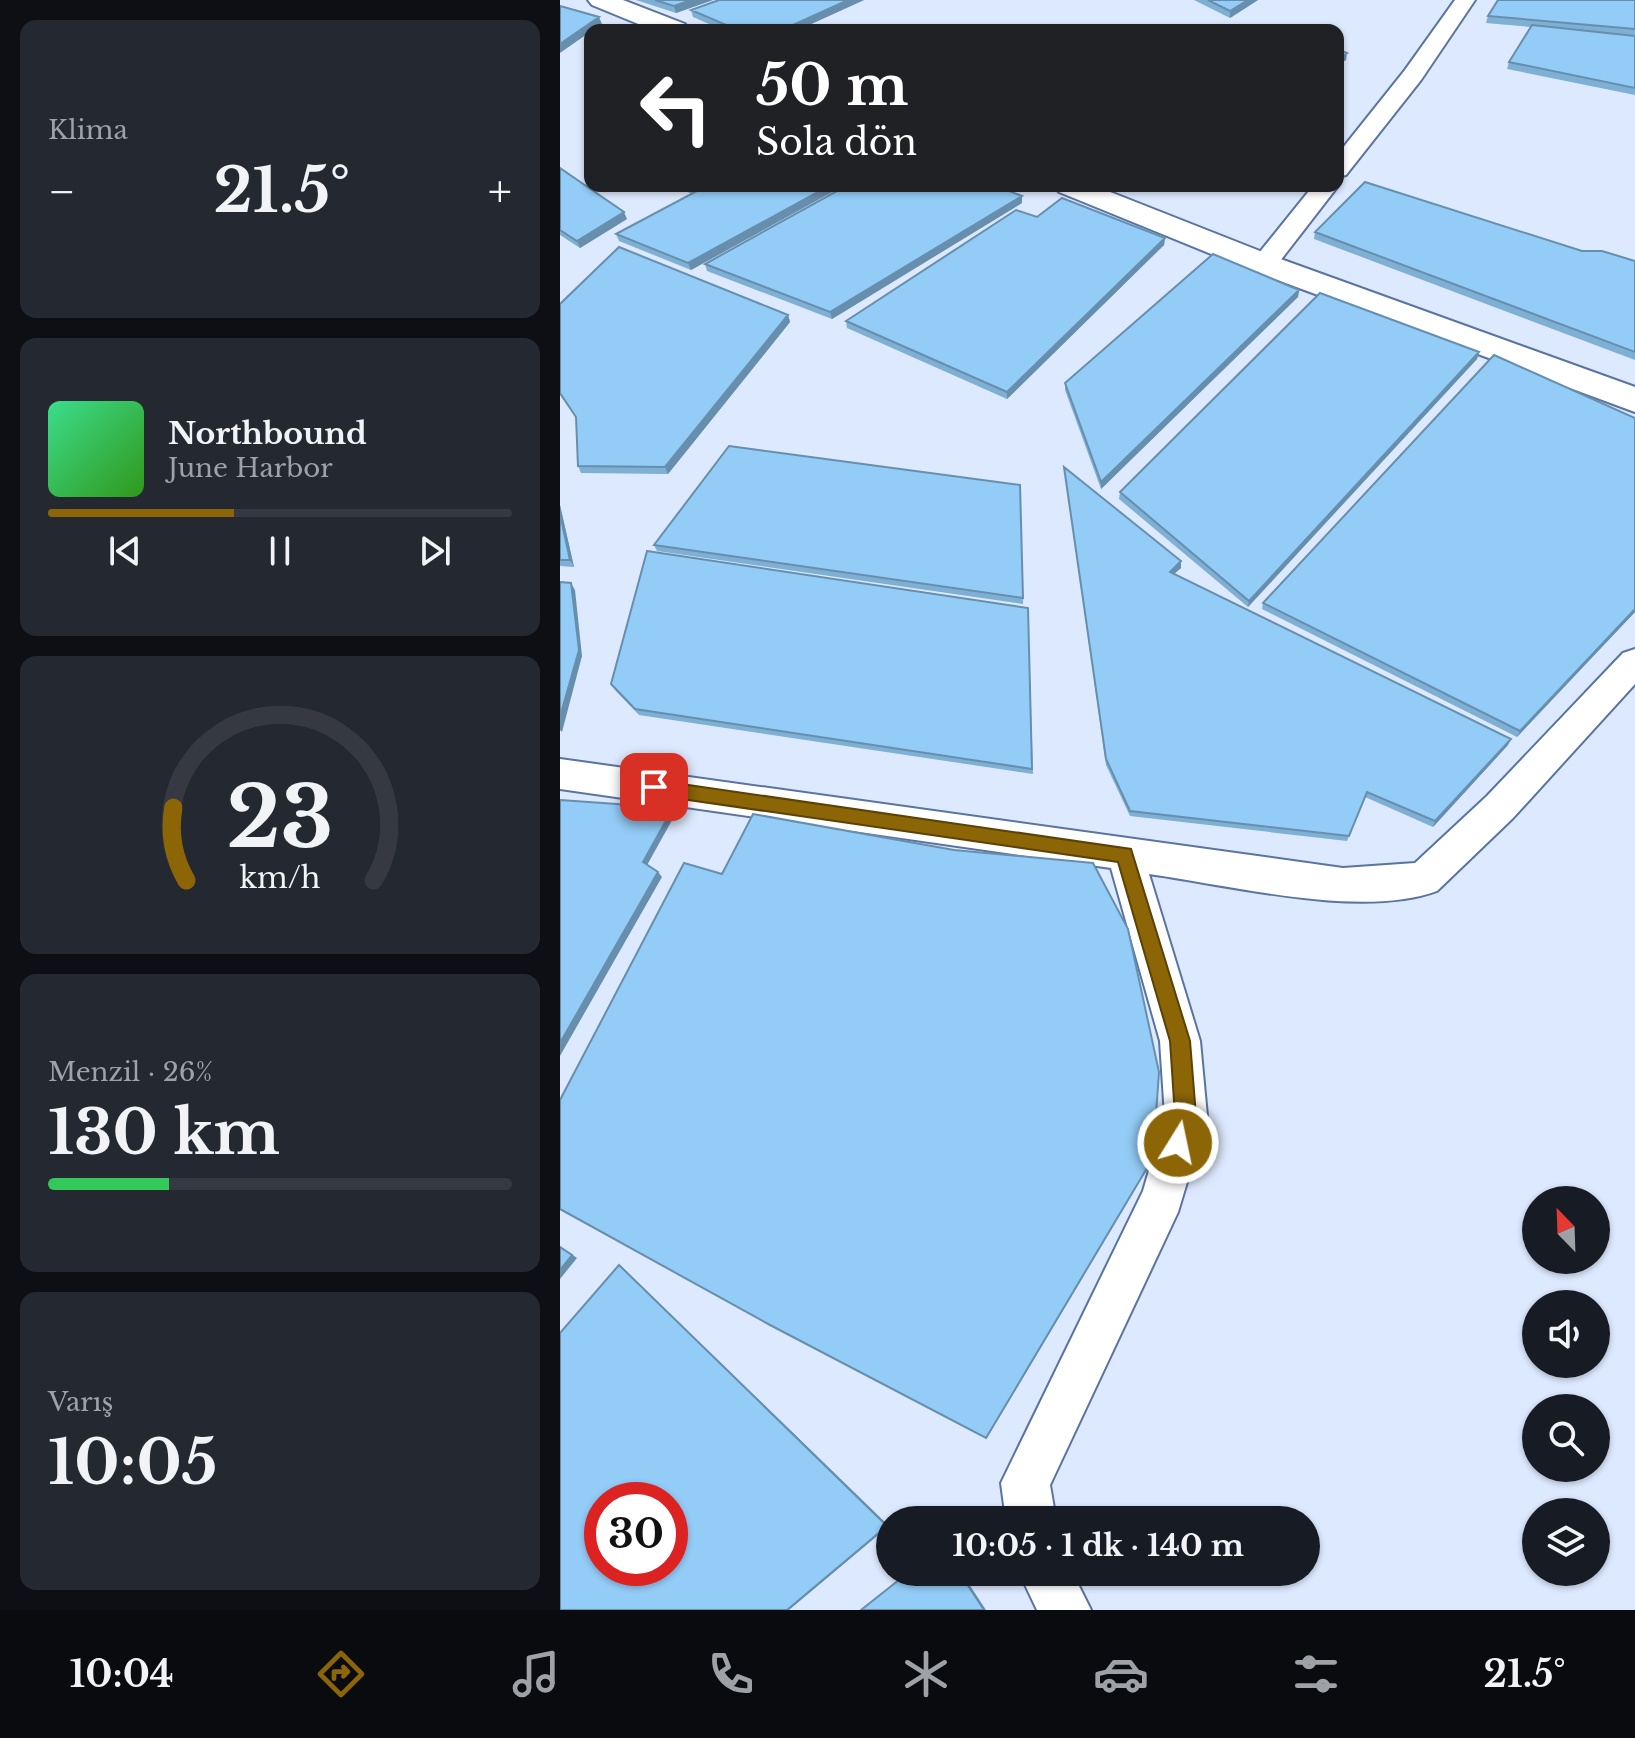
<!DOCTYPE html>
<html lang="tr">
<meta charset="utf-8">
<style>
:root{--surface:#171b24;--page:#242831;--text:#f1f3f6;--muted:#9ea1a6;--line:#363941;--accent:#8c6507}
body{margin:0;font-family:"Libre Baskerville",serif;background:var(--page);color:var(--text);height:100vh;display:flex;flex-direction:column;font-size:30px;white-space:nowrap}
*{box-sizing:border-box;margin:0}
p{font-size:26px;color:var(--muted)}
.icon{flex:none;width:44px;height:44px;fill:none;stroke:currentColor;stroke-width:2;stroke-linecap:round;stroke-linejoin:round}
.map{position:relative;flex:1;overflow:hidden}
.panel{display:flex;flex-direction:column;gap:20px;padding:20px;background:#0d0f14;width:560px}
.panel>*{flex:none}
.guide{position:absolute;left:24px;top:24px;width:760px;height:168px;border-radius:16px;box-shadow:0 2px 6px #0004;background:#202124;color:#fff;overflow:hidden}
.needle{width:52px;rotate:337deg}
.tools{position:absolute;left:962px;top:1186px;display:grid;gap:16px}
.tools a{display:grid;place-items:center;width:88px;height:88px;border-radius:50%;background:var(--surface);box-shadow:0 2px 6px #0004;font-size:40px}
.speed{position:absolute;left:24px;top:1482px;display:flex;gap:16px;font-size:40px;font-weight:700;text-align:center}
.speed>*{display:grid;place-content:center;width:104px;height:104px;border-radius:50%;background:var(--surface);box-shadow:0 2px 6px #0004;line-height:1}
.speed .limit{border:12px solid #d22;background:#fff;color:#111}
.pin{position:absolute;display:grid;place-items:center;width:68px;height:68px;color:#fff;margin:-34px;border-radius:16px;box-shadow:0 4px 12px #0006}
.me{position:absolute;width:88px;margin:-44px;rotate:10deg;stroke-linejoin:round;filter:drop-shadow(0 0 6px #0008)}
.turn{display:flex;align-items:center;gap:28px;height:168px;padding:0 40px;font-size:36px}
.turn .icon{width:104px;height:104px;stroke-width:2.5}
.turn b{display:block;font-size:56px;line-height:68px}
.big{font-size:60px;font-weight:700;line-height:1.1}
.panel .tile{flex:1;display:flex;flex-direction:column;justify-content:center;gap:12px;min-width:0;padding:0 28px;border-radius:16px;background:var(--page)}
.panel .dial{align-items:center;gap:0}
.dial svg{height:208px;overflow:visible;fill:none;stroke:var(--line);stroke-width:7;stroke-linecap:round;text-anchor:middle}
.dial text{fill:var(--text);stroke:none}
.song{display:flex;align-items:center;gap:24px}
.cover{width:96px;height:96px;border-radius:12px;background:linear-gradient(135deg,hsl(150 70% 55%),hsl(110 70% 35%))}
.played{height:8px;border-radius:4px;background:linear-gradient(90deg,var(--accent) 40%,var(--line) 40%)}
.keys{display:flex;justify-content:space-around;direction:ltr}
.heat{display:flex;justify-content:space-between;align-items:center;font-size:44px;direction:ltr}
.charge{height:12px;border-radius:6px;background:linear-gradient(90deg,#34c759 26%,var(--line) 0)}
.trip{position:absolute;left:316px;top:1506px;width:444px;height:80px;border-radius:40px;background:var(--surface);box-shadow:0 2px 6px #0004;font-weight:700;line-height:80px;text-align:center}
.menu{display:flex;height:128px;justify-content:space-around;align-items:center;background:#090b0e;color:var(--muted)}
.menu .icon{width:56px;height:56px}
.menu .on{color:var(--accent)}
.menu b{font-size:36px;color:var(--text)}
main{display:flex;flex:1;min-height:0}
.map>svg:first-child{display:block}
</style>
<main>
<section class="panel">
<div class="tile"><p>Klima</p>
<div class="heat"><a>−</a><b class="big">21.5°</b><a>+</a></div>
</div>
<div class="tile">
<div class="song"><i class="cover"></i><div><b>Northbound</b><p>June Harbor</p></div></div>
<div class="played"></div>
<div class="keys"><svg class="icon" aria-label="previous" viewBox="0 0 24 24"><path d="M18 5L8 12l10 7zM5 5v14"/></svg><svg class="icon" aria-label="pause" viewBox="0 0 24 24"><path d="M8 5v14M16 5v14"/></svg><svg class="icon" aria-label="next" viewBox="0 0 24 24"><path d="M6 5l10 7-10 7zM19 5v14"/></svg></div>
</div>
<div class="tile dial"><svg viewBox="0 0 100 80">
<path d="M14 69A42 42 0 1 1 86 69"/>
<path d="M14 69A42 42 0 0 1 9 41" stroke="#8c6507"/>
<text x="50" y="56" font-size="32" font-weight="700">23</text>
<text x="50" y="72" font-size="11">km/h</text>
</svg></div>
<div class="tile"><p>Menzil · 26%</p><b class="big">130 km</b><div class="charge"></div></div>
<div class="tile"><p>Varış</p><b class="big">10:05</b></div>
</section>
<div class="map">
<svg width="1075" height="1610" viewBox="0 0 1075 1610">
<rect width="100%" height="100%" fill="#dde9fe"/>
<g fill="none" stroke-linecap="round" stroke-linejoin="round">
<defs>
<path id="street" d="M895,0h20l-54,80 -75,95 -8,2v-23l67,-84z
M753,186h25l-65,84h-18l-4,-6 4,-6z
M1075,649v35l-122,134 -76,73c-75,28 -208,-6 -288,-17l51,167 7,75 -29,96 -128,273 6,35h-50l-5,-37 142,-292 22,-75 -5,-75 -49,-173 -551,-79v-30l783,109 72,-5 72,-67 136,-143z
M459,1572h53l19,38h-54z"/>
<path id="secondary" d="M28,0h35l62,24 4,6h-36l-61,-25z
M494,186h41l180,71 360,130v25l-382,-141 -194,-79z"/>
</defs>
<use href="#street" stroke="#5973a2" stroke-width="4"/>
<use href="#secondary" stroke="#5973a2" stroke-width="4"/>
<use href="#street" fill="#fff" fill-rule="evenodd"/>
<use href="#secondary" fill="#fff" fill-rule="evenodd"/>
</g>
<path fill="#7eafd4" d="M76,0h77l-37,13z
M159,0h145l-66,30h-75l-30,-13 -2,-7z
M634,0h64l-28,18z
M1075,0v95l-128,-26 2,-7 22,-35 -45,-4 2,-7z
M0,168l67,51 -47,29 -20,-13z
M115,186h168l-152,84 -72,-29 -3,-7 76,-40z
M462,196v7l-190,116 -125,-48 -2,-7z
M477,217l128,21 -1,7 -157,154 -160,-71 -1,-7z
M755,232l267,19 53,10v99l-321,-121z
M739,290l-1,7 -197,192 -36,-99v-7z
M0,304l228,11 2,7 -122,152 -87,-1 -3,-7 -1,-47 -17,-24z
M919,352l-2,7 -229,248 -129,-108 1,-7z
M1075,418v194l-118,125 -255,-128 1,-6z
M504,467l117,101 -7,6 334,171 -75,82 -68,-30 -18,44 -217,-25 -24,-51z
M460,485l3,119 -366,-53 -3,-6z
M0,505l14,62 -14,-1z
M468,608l5,166 -394,-59 -24,-25 -4,-6z"/>
<path fill="#678fad" d="M131,0h22l-37,13 -2,-7z
M288,0h16l-66,30h-16z
M688,0h10l-28,18v-7z
M39,17l3,7 -9,6h-3v2l-30,21v-9z
M787,53l-1,7 -8,5v-7z
M269,186h14l-152,84 -3,-7z
M462,196v7l-190,116 -2,-7z
M64,212l3,7 -47,29 -3,-7z
M605,238l-1,7 -157,154v-7z
M739,290l-1,7 -197,192v-7z
M228,315l2,7 -122,152 -3,-7z
M919,352l-2,7 -229,248 1,-6z
M0,505l14,62 -4,-7 -10,-46z
M621,561v7l-12,10 1,-6z
M11,583l4,7 7,66 -20,76 -2,-2v-13z
M1075,609v3l-118,125 3,-6z
M951,739l-3,6 -75,82 2,-6z
M113,808l3,5 -30,54 -3,-5z
M98,872l4,5 -102,179v-13z
M593,1158l-1,3 -165,277h-1z
M0,1246l17,12 -17,21z
M59,1265l4,3 266,258 -100,84h-2z
M399,1572h2l25,38h-2z"/>
<path fill="#93ccf7" stroke="#678fad" stroke-width="2" fill-rule="evenodd" d="M95,0h36l-17,6z
M159,0h129l-66,30h-44l-47,-20z
M648,0h40l-18,11z
M938,0h137v29l-147,-13z
M0,6l39,11 -39,27z
M972,25l103,11v52l-126,-26z
M479,26l12,4h-17z
M778,49l9,4 -9,5z
M0,168l64,44 -47,29 -17,-11z
M805,182l217,69h20l33,10v91l-320,-120z
M129,186h140l-141,77 -72,-29 83,-44z
M286,186h150l26,10 -192,116 -125,-48z
M502,198l103,40 -158,154 -161,-71 170,-111 21,7z
M59,247l169,68 -123,152 -87,-1 -2,-49 -16,-24v-89z
M653,254l86,36 -198,192 -36,-99z
M760,293l159,59 -230,249 -129,-109z
M934,355l141,63v191l-115,122 -257,-128z
M169,446l291,39 3,113 -369,-53z
M504,467l117,94 -11,11 341,167 -76,82 -68,-29 -18,44 -219,-25 -24,-52z
M0,514l10,46h-10z
M87,551l381,57 4,161 -397,-60 -24,-25z
M0,582l11,1 8,67 -19,67z
M0,800l113,8 -30,54 15,10 -98,171z
M193,814l201,36 139,13 35,66 31,143 -6,86 -167,280 -216,-113 -210,-116v-109l124,-237 38,11z
M0,1247l12,8 -12,15z
M59,1265l268,261 -100,84h-227v-277zM42,1500h68v68h-68z
M349,1572h50l25,38h-123z"/>
<path fill="#8c6507" stroke="#5b4205" stroke-width="2" d="M94,780l477,69 59,192 6,75 -10,34 -8,3 -8,-3 -3,-7 8,-27 -5,-75 -52,-179 -464,-67 -9,-8z"/>
</svg>
<div class="tools">
<a><svg class="needle" viewBox="-14 -14 28 28"><path d="M0-13l5 13h-10z" fill="#e53935"/><path d="M0 13l5-13h-10z" fill="#9ea1a6"/></svg></a>
<a><svg class="icon" aria-label="sound" viewBox="0 0 24 24"><path d="M4 9h4l5-4v14l-5-4H4zM17 9q2 3 0 6"/></svg></a>
<a><svg class="icon" aria-label="search" viewBox="0 0 24 24"><circle cx="10" cy="10" r="6"/><path d="M15 15l6 6"/></svg></a>
<a><svg class="icon" aria-label="layers" viewBox="0 0 24 24"><path d="M12 4l9 5-9 5-9-5zM3 14l9 5 9-5"/></svg></a>
</div>
<div class="speed"><div class="limit">30</div></div>
<div class="pin" style="left:94px;top:787px;background:#d93025"><svg class="icon" aria-label="arrive" viewBox="0 0 24 24"><path d="M6 21V4h12l-3 4 3 4H6"/></svg></div>
<svg class="me" style="left:618px;top:1143px" viewBox="-20 -20 40 40"><circle r="17" fill="#8c6507" stroke="#fff" stroke-width="3"/><path d="M0-11L8 9 0 5-8 9z" fill="#fff"/></svg>
<div class="trip">10:05 · 1 dk · 140 m</div>
<div class="guide">
<div class="turn"><svg class="icon" aria-label="left" viewBox="0 0 24 24"><path d="M17 20v-9H6M10 6l-5 5 5 5"/></svg><div><b>50 m</b>Sola dön</div></div>
</div>
</div>
</main>
<nav class="menu">
<b>10:04</b>
<svg class="icon on" aria-label="directions" viewBox="0 0 24 24"><path d="M12 3l9 9-9 9-9-9zM9 14v-3h6M13 9l2 2-2 2"/></svg>
<svg class="icon" aria-label="music" viewBox="0 0 24 24"><path d="M9 18V5l10-2v13"/><circle cx="6" cy="18" r="3"/><circle cx="16" cy="16" r="3"/></svg>
<svg class="icon" aria-label="phone" viewBox="0 0 24 24"><path d="M5 4h4l2 5-3 2q2 4 5 5l2-3 5 2v4C11 20 4 13 5 4z"/></svg>
<svg class="icon" aria-label="climate" viewBox="0 0 24 24"><path d="M12 3v18M4 7l16 10M4 17L20 7"/></svg>
<svg class="icon" aria-label="car" viewBox="0 0 24 24"><path d="M5 17H2v-5l4-1 3-4h7l3 4 3 1v5h-3M9 17h6M6 11h13"/><circle cx="7" cy="17" r="2"/><circle cx="17" cy="17" r="2"/></svg>
<svg class="icon" aria-label="filters" viewBox="0 0 24 24"><path d="M4 7h16M4 17h16"/><circle cx="9" cy="7" r="2"/><circle cx="15" cy="17" r="2"/></svg>
<b>21.5°</b>
</nav>
